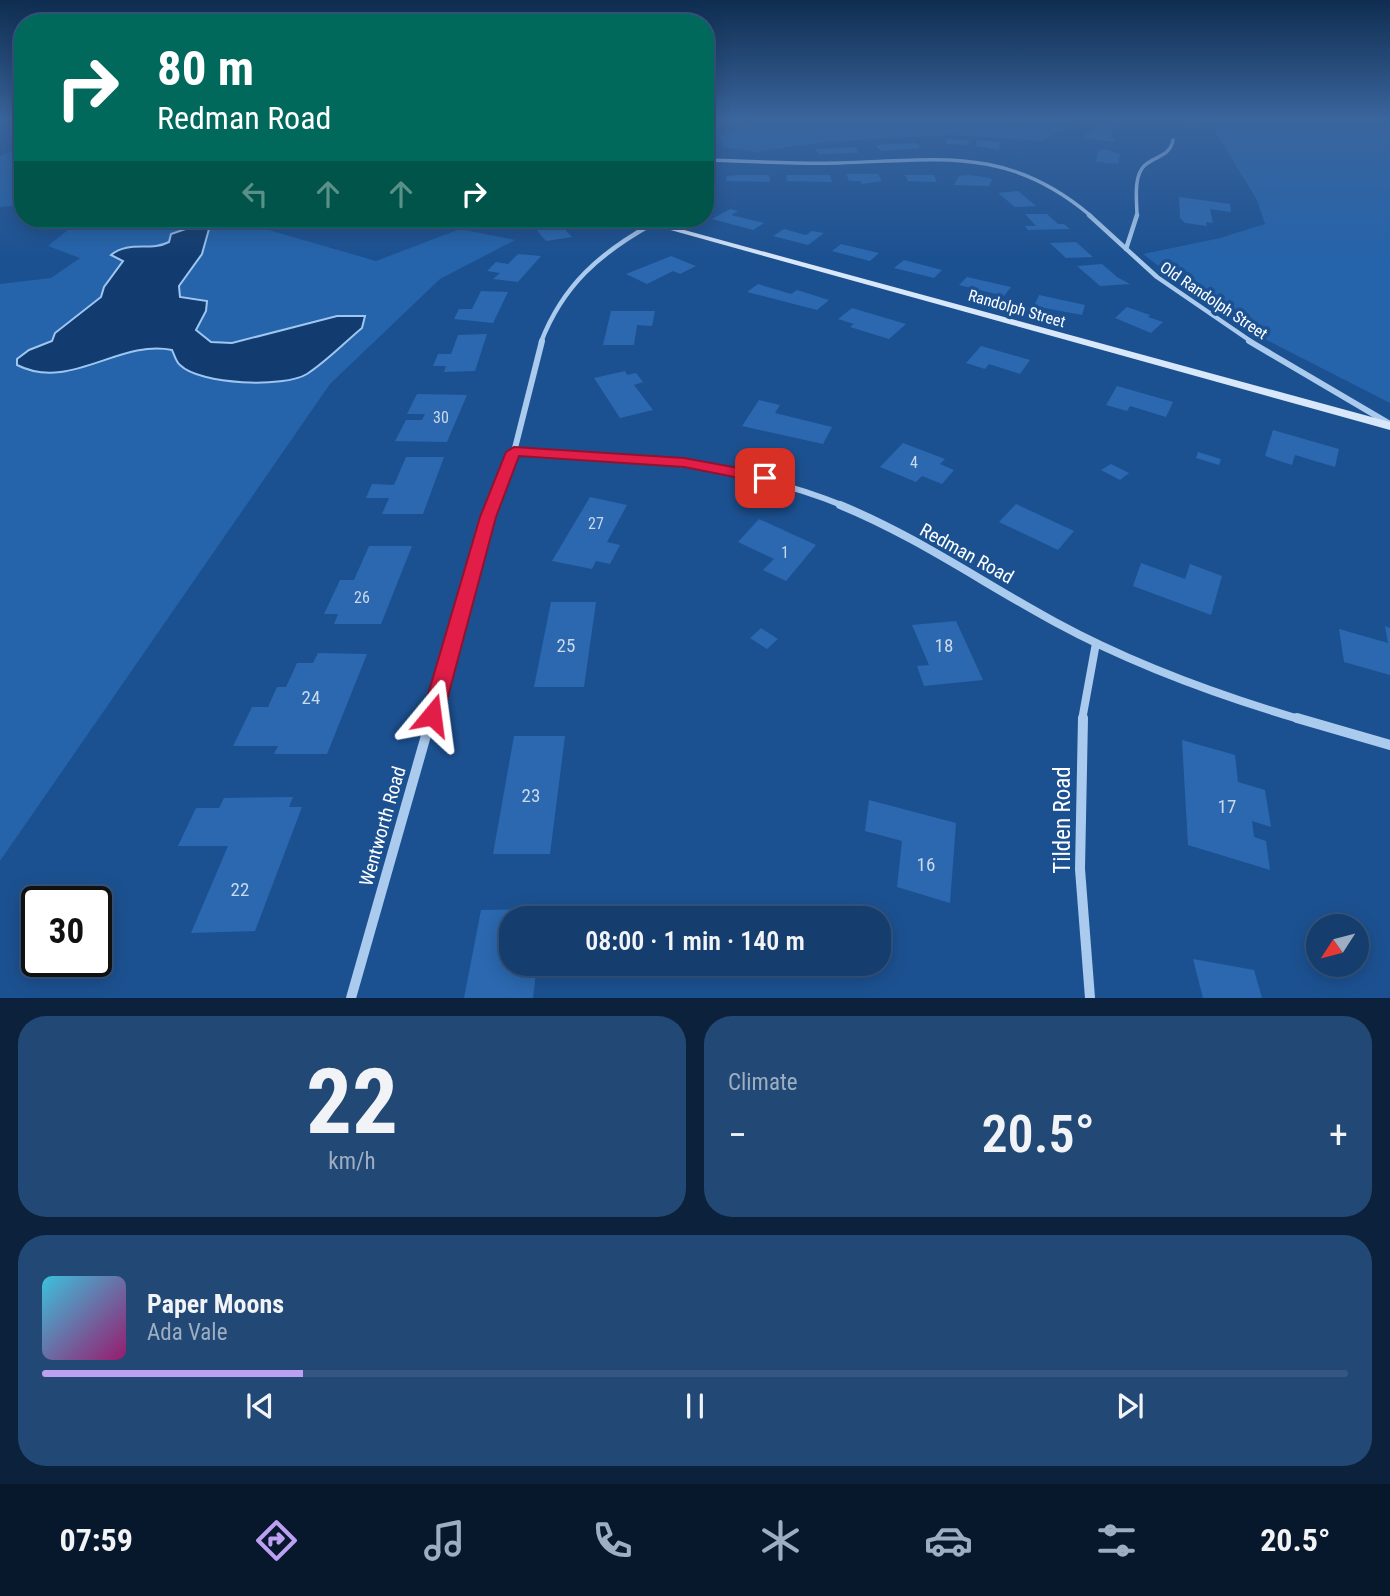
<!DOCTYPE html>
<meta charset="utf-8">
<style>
:root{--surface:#153d6d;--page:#224875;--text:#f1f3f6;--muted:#9daec2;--line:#345680;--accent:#bca0f2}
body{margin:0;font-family:"Roboto Condensed",sans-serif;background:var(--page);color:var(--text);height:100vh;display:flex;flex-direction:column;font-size:26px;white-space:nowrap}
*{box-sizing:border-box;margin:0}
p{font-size:23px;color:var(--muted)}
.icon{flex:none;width:38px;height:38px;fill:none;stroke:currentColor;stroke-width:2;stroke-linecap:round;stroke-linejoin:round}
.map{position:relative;height:998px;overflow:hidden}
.drawer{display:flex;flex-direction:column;gap:18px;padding:18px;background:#0c223c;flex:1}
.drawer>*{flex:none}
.top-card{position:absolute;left:14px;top:14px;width:700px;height:214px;border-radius:28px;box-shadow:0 4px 18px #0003,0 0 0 2px var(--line);background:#00695c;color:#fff;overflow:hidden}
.needle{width:46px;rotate:234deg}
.tools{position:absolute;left:1306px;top:914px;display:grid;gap:14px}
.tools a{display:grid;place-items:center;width:63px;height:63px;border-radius:50%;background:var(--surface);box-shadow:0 4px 18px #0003,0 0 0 2px var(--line);font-size:35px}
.speed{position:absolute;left:21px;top:886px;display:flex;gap:14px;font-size:35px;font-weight:700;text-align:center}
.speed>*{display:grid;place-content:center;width:91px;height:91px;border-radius:50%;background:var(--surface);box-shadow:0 4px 18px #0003,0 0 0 2px var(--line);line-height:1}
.speed .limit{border:4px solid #111;border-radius:10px;background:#fff;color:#111}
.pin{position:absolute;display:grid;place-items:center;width:60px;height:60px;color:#fff;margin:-30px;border-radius:14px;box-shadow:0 4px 10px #0006}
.me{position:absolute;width:77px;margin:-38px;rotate:16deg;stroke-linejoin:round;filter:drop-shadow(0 0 5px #0008)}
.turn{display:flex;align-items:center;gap:24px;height:147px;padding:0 28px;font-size:32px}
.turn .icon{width:91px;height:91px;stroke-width:2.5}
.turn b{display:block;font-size:49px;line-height:60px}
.lanes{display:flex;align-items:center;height:66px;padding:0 28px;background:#0003;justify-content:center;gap:35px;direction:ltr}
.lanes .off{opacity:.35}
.big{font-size:52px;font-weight:600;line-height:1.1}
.drawer .widget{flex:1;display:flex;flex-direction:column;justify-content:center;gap:10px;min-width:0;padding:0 24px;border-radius:28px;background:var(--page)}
.drawer .dial{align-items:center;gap:0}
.dial b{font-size:91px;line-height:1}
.song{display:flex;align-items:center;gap:21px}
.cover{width:84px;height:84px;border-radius:10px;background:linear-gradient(135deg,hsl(190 70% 55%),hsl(320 70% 35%))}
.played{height:7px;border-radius:4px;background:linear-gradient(90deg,var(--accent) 20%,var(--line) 20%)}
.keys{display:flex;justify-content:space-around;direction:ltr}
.heat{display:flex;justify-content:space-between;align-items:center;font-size:38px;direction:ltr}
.drawer .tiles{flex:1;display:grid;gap:18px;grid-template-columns:1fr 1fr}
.widget:last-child{grid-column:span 2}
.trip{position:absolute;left:499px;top:906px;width:392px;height:70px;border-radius:28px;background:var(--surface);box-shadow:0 4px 18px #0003,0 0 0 2px var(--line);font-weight:600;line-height:70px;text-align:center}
.menu{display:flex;height:112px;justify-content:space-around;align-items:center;background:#08182c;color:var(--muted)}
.menu .icon{width:49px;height:49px}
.menu .on{color:var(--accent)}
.menu b{font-size:32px;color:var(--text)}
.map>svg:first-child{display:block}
</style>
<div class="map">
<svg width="1390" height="998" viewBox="0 0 1390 998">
<rect width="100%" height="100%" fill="#1c5191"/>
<path fill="#2563aa" d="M759,119h322l-38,22 -93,-6 -126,7 -68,10 -33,-5 -3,-11z
M1168,119h222v284l-157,-80 -90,-69 77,-16 45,-14 -8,-24 -44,-72z
M23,147v58l-23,2v-51z
M74,219h157l145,42 84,-32 55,11 -75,39 -110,105 -330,477v-577l51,-6 29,-20 -32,-12 31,-25z"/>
<path fill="#123c6f" stroke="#9ec6f0" stroke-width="2" d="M197,225l12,4 -7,25 -23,32 1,11 27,4 -1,10 -10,19 15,12 21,1 105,-27h28l-3,12c-18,15 -35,33 -55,46 -23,14 -107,11 -127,-9 -4,-3 -6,-11 -8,-15 -53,-11 -102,42 -155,15v-6l12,-9 23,-9 3,-8 46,-36 3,-10 19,-26 -12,-6c18,-15 39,-3 58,-13l2,-8z"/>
<path fill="#2b68af" d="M1109,121l14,4 -9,3 -4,10h6l-2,4 -30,-4 2,-4 5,1 5,-10z
M946,139l22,1 2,5 -23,-1z
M977,140l23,2 -1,8 -23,-4z
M915,143l6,5 -40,3 -6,-6z
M855,147l4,6 -40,1 -4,-5z
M1104,149l16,5 -2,10 -22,-2 2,-11z
M846,174h32l4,7 -20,3 -1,-3h-12z
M740,175h29l1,7 -44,-1v-5z
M786,175h44l2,7 -45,-1z
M905,175h29l3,7 -29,-1z
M970,175l20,3 2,2 -3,6 -35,-1 5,-9z
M1018,191l18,15 -21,1 -17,-14z
M1179,197l51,7 1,8 -21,-3 3,14 -7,-1 1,4 -22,-3 -5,-5z
M730,209l8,2 -7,4 33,8 -11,7 -41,-11z
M1025,214h22l11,10h6l6,5 -42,1 -3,-4h11z
M544,219h11l17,18 -26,4 -17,-20z
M784,229l22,6 6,-4 12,2 -16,12 -35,-9z
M1076,242l17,15 -27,1 -16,-15z
M841,244l38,9 -9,8 -38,-10z
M518,254l23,2 -23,26 -25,-3 7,-6 -13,-2 9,-9 12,2z
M671,256l25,10 -16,8 -7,-3 -26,13 -21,-10z
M904,260l38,10 -8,8 -40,-10z
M1102,264l15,13 13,7 -30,2 -23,-20z
M967,277l44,10 -7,9 -45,-11z
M758,284l33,10 6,-4 32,10 -12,10 -70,-18z
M481,291l27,1 -15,31 -39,-4 5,-10h13z
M1039,295l46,10 -3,10 -48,-9z
M1127,307l23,8 -2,2 15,5 -12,11 -36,-15z
M852,308l54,16 -17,15 -39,-12 4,-3 -16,-5z
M611,311h44l-3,15 -15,-1 -3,20h-31z
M487,334l-12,37 -31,1 2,-6h-13l5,-12h13l7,-19z
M981,346l49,14 -10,14 -31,-10 -4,5 -19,-6z
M625,371l2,4 9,-2 7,9 -9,3 19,25 -33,8 -26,-40z
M1117,386l56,16 -7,15 -36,-11 -3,5 -21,-6z
M417,394l50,1 -20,47 -52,-1 11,-21h16l3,-6h-18z
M759,400l21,5 -5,8 57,14 -9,17 -81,-18z
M1273,430l66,19 -4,18 -40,-12 -3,10 -27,-9z
M903,443l42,16 -5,5 14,6 -12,14 -20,-8 -6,6 -36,-15z
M1198,452l23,7 -2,6 -23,-7z
M406,457h38l-21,57h-41l7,-16h-23l6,-14 22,1z
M1111,464l18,9 -9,7 -19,-10z
M590,497l37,8 -20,37 13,3 -10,19 -14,-3 -4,8 -40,-8z
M1016,504l58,27 -16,19 -59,-28z
M759,519l57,26 -30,36 -23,-11 11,-11 -36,-17z
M369,546h43l-31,78h-47l4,-10h-14l16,-34h14z
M1141,563l44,16 5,-15 32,12 -11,39 -78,-29z
M551,602h45l-12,85h-50z
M956,621l27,59 -59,6 -7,-20 12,-1 -17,-40z
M1385,626l5,2v47l-46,-13 -5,-33 49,14z
M761,628l17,11 -11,10 -17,-11z
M318,653l49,1 -40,100h-53l4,-8h-45l19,-39h16l9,-20h9l11,-24h16z
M514,736h51l-15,118h-57z
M1182,740l53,15 3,27 27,8 6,37 -19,-6 2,16 12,4 4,29 -82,-25z
M293,797l-4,10h13l-47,124 -64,2 37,-87h-50l18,-38h23l5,-10z
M869,800l87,23 -6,80 -53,-16 5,-46 -37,-10z
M544,909l-1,10h-32v45h26l-4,34h-69l17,-88z
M1193,959l61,11 8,28h-59z"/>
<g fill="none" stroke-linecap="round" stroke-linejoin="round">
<path stroke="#abcbee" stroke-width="3.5" d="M705,160c45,1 89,4 134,3 100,-3 169,-18 252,53
M1137,216c0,-14 -4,-39 7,-50 10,-10 26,-9 29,-26"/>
<path stroke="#abcbee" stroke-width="4.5" d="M1089,215l68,62 95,65
M1126,249l11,-34
M541,342c22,-57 59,-89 111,-118"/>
<path stroke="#abcbee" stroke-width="6" d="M1249,341l141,83
M514,452c114,5 223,10 330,54
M492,506l22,-54 28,-111"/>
<path stroke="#abcbee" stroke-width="8" d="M840,505c76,31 143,78 215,117 79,43 162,73 247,98
M430,720l63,-215
M1082,720l14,-77"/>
<path stroke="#abcbee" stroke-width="10" d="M1083,718l-3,151 10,129
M1297,718l93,27
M351,998l80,-280"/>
<path fill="#d8e7fa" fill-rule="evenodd" d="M631,219h13l746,203v8z"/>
</g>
<linearGradient id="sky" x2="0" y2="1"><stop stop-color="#0f2d50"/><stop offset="0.46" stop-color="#3a659d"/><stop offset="1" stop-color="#3a659d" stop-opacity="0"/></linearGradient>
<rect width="1390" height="258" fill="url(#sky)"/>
<path fill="#e11d48" stroke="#92132f" stroke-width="2" d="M514,447l170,11 81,15 8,5 -8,5 -81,-16 -165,-11 -23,61 -53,198 -3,7 -8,2 -7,-2 -3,-7 58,-198 26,-65z"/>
<g text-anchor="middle" stroke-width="7" stroke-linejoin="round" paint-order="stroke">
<g font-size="16" fill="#fff" stroke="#1c5191">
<text transform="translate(1214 300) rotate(34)" y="6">Old Randolph Street</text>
<text transform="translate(1017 308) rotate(16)" y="6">Randolph Street</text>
</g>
<g font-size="16" fill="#cad9eb">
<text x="441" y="423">30</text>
<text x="914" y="468">4</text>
<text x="596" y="529">27</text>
<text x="785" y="558">1</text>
<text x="362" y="603">26</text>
</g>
<g font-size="19" fill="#fff" stroke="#1c5191">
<text transform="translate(967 553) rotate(29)" y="7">Redman Road</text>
<text transform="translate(382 826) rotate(-74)" y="7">Wentworth Road</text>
</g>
<g font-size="19" fill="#cad9eb">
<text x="566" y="652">25</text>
<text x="944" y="652">18</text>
<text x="311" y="704">24</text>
<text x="531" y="802">23</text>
<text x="1227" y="813">17</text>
<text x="926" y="871">16</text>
<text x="240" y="896">22</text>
</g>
<g font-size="23" fill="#fff" stroke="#1c5191">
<text transform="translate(1062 820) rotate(-90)" y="8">Tilden Road</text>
</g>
</g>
</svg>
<div class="tools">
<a><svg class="needle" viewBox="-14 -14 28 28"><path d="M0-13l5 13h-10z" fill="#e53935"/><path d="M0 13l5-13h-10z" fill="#9daec2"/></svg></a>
</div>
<div class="speed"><div class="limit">30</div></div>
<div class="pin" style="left:765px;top:478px;background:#d93025"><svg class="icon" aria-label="arrive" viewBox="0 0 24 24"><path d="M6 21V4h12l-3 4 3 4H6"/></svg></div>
<svg class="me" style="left:432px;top:715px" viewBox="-20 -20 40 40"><path d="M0-17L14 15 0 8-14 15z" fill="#e11d48" stroke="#fff" stroke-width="4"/></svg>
<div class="trip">08:00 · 1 min · 140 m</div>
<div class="top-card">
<div class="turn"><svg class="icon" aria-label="right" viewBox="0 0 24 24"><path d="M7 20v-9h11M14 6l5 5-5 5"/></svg><div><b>80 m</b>Redman Road</div></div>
<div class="lanes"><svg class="icon off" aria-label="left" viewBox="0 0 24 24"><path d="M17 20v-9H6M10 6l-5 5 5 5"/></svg><svg class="icon off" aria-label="ahead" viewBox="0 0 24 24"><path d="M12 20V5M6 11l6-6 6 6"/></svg><svg class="icon off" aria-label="ahead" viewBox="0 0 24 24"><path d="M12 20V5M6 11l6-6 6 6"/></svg><svg class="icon" aria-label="right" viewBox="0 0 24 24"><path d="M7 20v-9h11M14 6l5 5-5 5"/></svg></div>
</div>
</div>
<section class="drawer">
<div class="tiles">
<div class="widget dial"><b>22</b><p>km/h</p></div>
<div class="widget"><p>Climate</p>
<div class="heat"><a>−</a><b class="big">20.5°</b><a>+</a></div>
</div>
<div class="widget">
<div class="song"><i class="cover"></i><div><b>Paper Moons</b><p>Ada Vale</p></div></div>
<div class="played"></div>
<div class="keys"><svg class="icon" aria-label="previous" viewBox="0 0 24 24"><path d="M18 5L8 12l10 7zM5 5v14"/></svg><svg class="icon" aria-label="pause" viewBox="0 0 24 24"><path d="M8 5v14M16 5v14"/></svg><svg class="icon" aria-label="next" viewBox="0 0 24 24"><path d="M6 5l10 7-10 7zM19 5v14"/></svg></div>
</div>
</div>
</section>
<nav class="menu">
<b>07:59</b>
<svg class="icon on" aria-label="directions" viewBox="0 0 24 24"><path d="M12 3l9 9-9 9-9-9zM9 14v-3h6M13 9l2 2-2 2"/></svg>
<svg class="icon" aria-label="music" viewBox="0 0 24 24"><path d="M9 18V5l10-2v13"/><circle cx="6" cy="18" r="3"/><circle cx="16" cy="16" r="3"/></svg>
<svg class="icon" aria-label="phone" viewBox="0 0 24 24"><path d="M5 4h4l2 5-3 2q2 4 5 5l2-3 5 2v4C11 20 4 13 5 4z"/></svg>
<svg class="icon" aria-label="climate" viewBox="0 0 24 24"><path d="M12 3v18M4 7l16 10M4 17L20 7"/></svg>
<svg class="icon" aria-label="car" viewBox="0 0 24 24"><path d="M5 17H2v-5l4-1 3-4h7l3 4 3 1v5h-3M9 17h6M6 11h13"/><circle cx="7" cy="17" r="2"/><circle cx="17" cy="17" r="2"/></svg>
<svg class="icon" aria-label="filters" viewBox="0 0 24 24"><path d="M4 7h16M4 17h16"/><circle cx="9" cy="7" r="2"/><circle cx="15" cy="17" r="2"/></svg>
<b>20.5°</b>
</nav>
